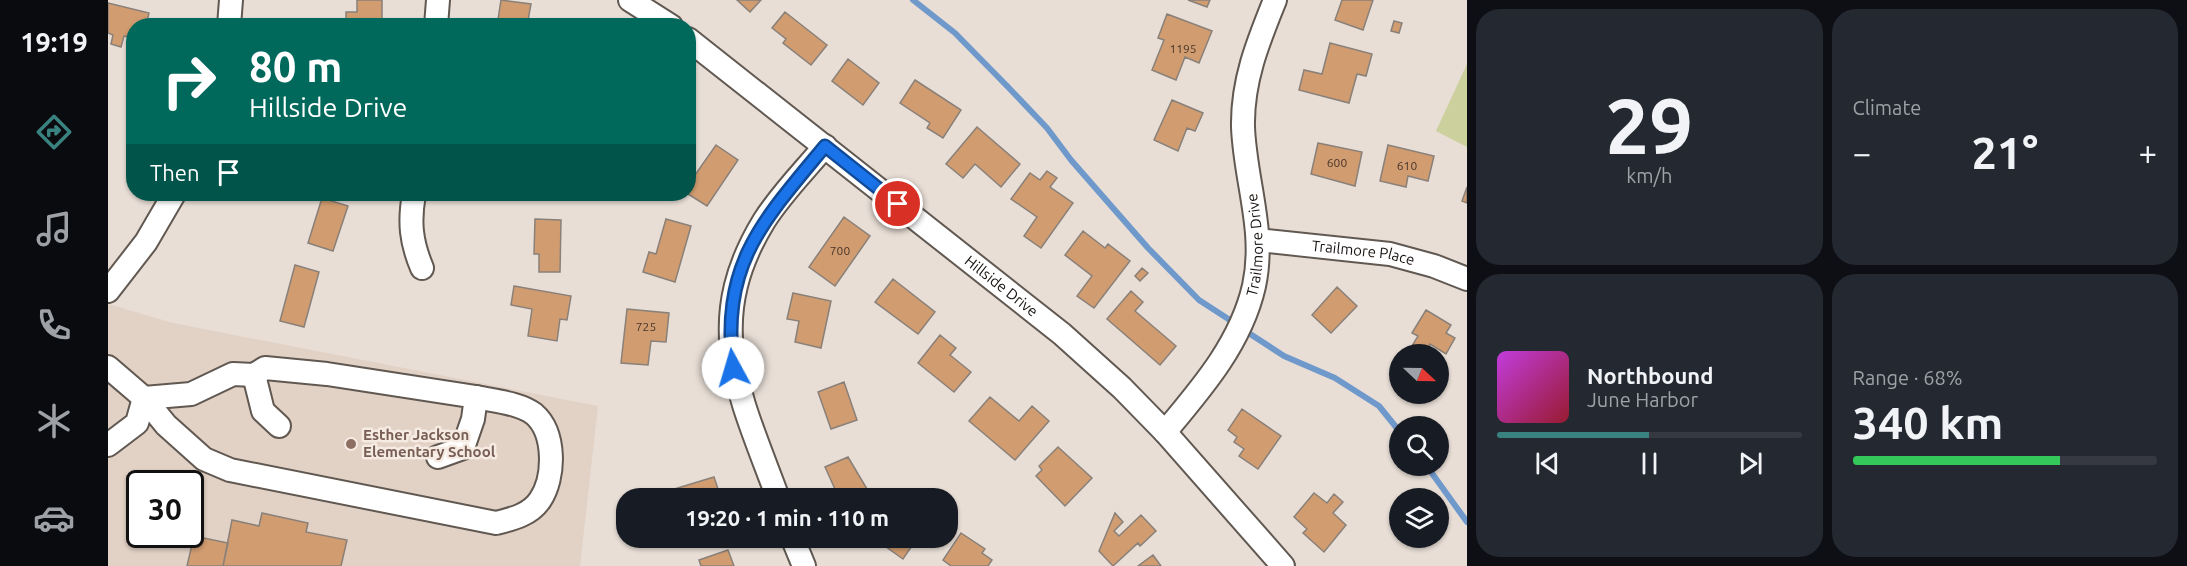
<!DOCTYPE html>
<meta charset="utf-8">
<style>
:root{--surface:#171b24;--page:#242831;--text:#f1f3f6;--muted:#9ea1a6;--line:#363941;--accent:#3a8280}
body{margin:0;font-family:Ubuntu,sans-serif;background:var(--page);color:var(--text);height:100vh;display:flex;flex-direction:column;font-size:22px;white-space:nowrap}
*{box-sizing:border-box;margin:0}
p{font-size:20px;color:var(--muted)}
.icon{flex:none;width:33px;height:33px;fill:none;stroke:currentColor;stroke-width:2;stroke-linecap:round;stroke-linejoin:round}
.map{position:relative;flex:1;overflow:hidden}
.drawer{display:flex;flex-direction:column;gap:9px;padding:9px;background:#0d0f14;width:720px}
.drawer>*{flex:none}
.guide{position:absolute;left:18px;top:18px;width:570px;height:183px;border-radius:24px;box-shadow:0 2px 4px #0004;background:#00695c;color:#fff;overflow:hidden}
.needle{width:39px;rotate:112deg}
.controls{position:absolute;left:1281px;top:344px;display:grid;gap:12px}
.controls a{display:grid;place-items:center;width:60px;height:60px;border-radius:50%;background:var(--surface);box-shadow:0 2px 4px #0004;font-size:30px}
.speed{position:absolute;left:18px;top:470px;display:flex;gap:12px;font-size:30px;font-weight:700;text-align:center}
.speed>*{display:grid;place-content:center;width:78px;height:78px;border-radius:50%;background:var(--surface);box-shadow:0 2px 4px #0004;line-height:1}
.speed .limit{border:3px solid #111;border-radius:9px;background:#fff;color:#111}
.pin{position:absolute;display:grid;place-items:center;width:51px;height:51px;color:#fff;margin:-26px;border:3px solid #fff;border-radius:50%;box-shadow:0 2px 6px #0007}
.me{position:absolute;width:66px;margin:-33px;rotate:354deg;stroke-linejoin:round;filter:drop-shadow(0 0 4px #0008)}
.turn{display:flex;align-items:center;gap:21px;height:126px;padding:0 24px;font-size:27px}
.turn .icon{width:78px;height:78px;stroke-width:2.5}
.turn b{display:block;font-size:42px;line-height:51px}
.then{display:flex;align-items:center;height:57px;padding:0 24px;background:#0003;gap:12px;font-size:22px}
.big{font-size:45px;font-weight:700;line-height:1.1}
.drawer .tile{flex:1;display:flex;flex-direction:column;justify-content:center;gap:9px;min-width:0;padding:0 21px;border-radius:24px;background:var(--page)}
.drawer .dial{align-items:center;gap:0}
.dial b{font-size:78px;line-height:1}
.song{display:flex;align-items:center;gap:18px}
.cover{width:72px;height:72px;border-radius:9px;background:linear-gradient(135deg,hsl(290 70% 55%),hsl(350 70% 35%))}
.played{height:6px;border-radius:3px;background:linear-gradient(90deg,var(--accent) 50%,var(--line) 50%)}
.keys{display:flex;justify-content:space-around;direction:ltr}
.heat{display:flex;justify-content:space-between;align-items:center;font-size:33px;direction:ltr}
.charge{height:9px;border-radius:4px;background:linear-gradient(90deg,#34c759 68%,var(--line) 0)}
.drawer .tiles{flex:1;display:grid;gap:9px;grid-template-columns:repeat(2,1fr)}
.trip{position:absolute;left:508px;top:488px;width:342px;height:60px;border-radius:24px;background:var(--surface);box-shadow:0 2px 4px #0004;font-weight:700;line-height:60px;text-align:center}
main{display:flex;flex:1;min-height:0}
.tabs{display:flex;flex-direction:column;width:108px;justify-content:space-around;align-items:center;background:#090b0e;color:var(--muted)}
.tabs .icon{width:42px;height:42px}
.tabs .selected{color:var(--accent)}
.tabs b{font-size:27px;color:var(--text)}
.map>svg:first-child{display:block}
</style>
<main>
<nav class="tabs">
<b>19:19</b>
<svg class="icon selected" aria-label="directions" viewBox="0 0 24 24"><path d="M12 3l9 9-9 9-9-9zM9 14v-3h6M13 9l2 2-2 2"/></svg>
<svg class="icon" aria-label="music" viewBox="0 0 24 24"><path d="M9 18V5l10-2v13"/><circle cx="6" cy="18" r="3"/><circle cx="16" cy="16" r="3"/></svg>
<svg class="icon" aria-label="phone" viewBox="0 0 24 24"><path d="M5 4h4l2 5-3 2q2 4 5 5l2-3 5 2v4C11 20 4 13 5 4z"/></svg>
<svg class="icon" aria-label="climate" viewBox="0 0 24 24"><path d="M12 3v18M4 7l16 10M4 17L20 7"/></svg>
<svg class="icon" aria-label="car" viewBox="0 0 24 24"><path d="M5 17H2v-5l4-1 3-4h7l3 4 3 1v5h-3M9 17h6M6 11h13"/><circle cx="7" cy="17" r="2"/><circle cx="17" cy="17" r="2"/></svg>
</nav>
<div class="map">
<svg width="1359" height="566" viewBox="0 0 1359 566">
<rect width="100%" height="100%" fill="#e8ded6"/>
<path fill="#e2d1c5" fill-rule="evenodd" d="M0,304l65,19 425,83 -18,160h-472zM32,483h50v51h-50z"/>
<path fill="#cbd09d" d="M1359,64v83l-31,-16z"/>
<g fill="none" stroke-linecap="round" stroke-linejoin="round">
<path stroke="#7099cb" stroke-width="6" d="M805,0l42,33 53,54 39,41 24,32 77,88 51,52 37,24
M1136,330l40,26 51,22 44,28 21,26
M1318,465l41,57"/>
</g>
<path fill="#d19c70" stroke="#898079" stroke-width="1.5" d="M249,0h25v26h-36v-14h11z
M393,0l30,4 -4,22h-30z
M629,0h24l-11,12z
M1080,0h22l-3,7z
M1234,0h31l-10,30 -28,-10z
M0,3l41,10 -3,13h-12v12l-10,-2 -3,11 -10,-3 2,-9 -5,-2z
M677,12l42,33 -16,20 -28,-22 3,-4 -14,-11z
M1059,14l45,17 -13,32 -14,-6 -9,23 -24,-10 12,-30 -6,-2z
M1286,21l8,2 -3,10 -8,-2z
M1222,43l42,11 -6,22 -9,-2 -8,29 -50,-13 5,-20 18,4z
M740,59l31,24 -16,22 -31,-24z
M807,80l46,30 -18,28 -16,-10 3,-5 -30,-20z
M1064,100l31,13 -8,18 -8,-3 -9,23 -24,-11z
M869,127l43,37 -19,23 -26,-23 -12,14 -17,-14z
M1210,143l44,9 -7,34 -44,-12z
M608,145l22,15 -31,46 -19,-12v-9z
M1280,145l46,11 -6,25 -20,-5 -2,11 -26,-6z
M939,171l10,7 -7,9 23,16 -32,45 -17,-12 13,-19 -26,-18 19,-26 10,7z
M1359,187v16l-5,-2z
M374,194h21v4z
M214,198l26,8 -15,45 -25,-8z
M736,217l26,19 -35,50 -26,-19z
M427,219l26,1 -1,52h-21v-18h-5z
M558,219l25,7 -16,56 -32,-10 6,-20 7,2z
M975,231l22,17 3,-4 22,17 -36,47 -17,-12 15,-20 -27,-21z
M187,265l24,7 -15,55 -24,-6z
M1034,268l6,5 -8,8 -5,-5z
M785,279l42,33 -17,22 -43,-32z
M406,286l57,10 -4,24 -7,-1 -3,22 -29,-5 4,-27 -21,-4z
M1229,287l20,19 -26,27 -19,-18z
M1023,291l12,11 -8,9 41,35 -16,19 -53,-46z
M685,293l38,8 -10,47 -26,-6 4,-21 -12,-2z
M519,309l42,4 -3,29 -15,-1 -3,24 -27,-2z
M1318,310l25,15 -5,8 9,5 -9,16 -16,-10 -6,10 -12,-8 6,-10 -6,-3z
M832,335l16,13 -6,7 21,17 -17,20 -36,-29z
M736,382l13,38 -26,9 -13,-37z
M882,397l29,24 13,-15 17,15 -34,39 -46,-39z
M1134,409l39,27 -23,33 -19,-13 5,-7 -10,-7 3,-5 -9,-7z
M950,447l34,31 -27,28 -29,-30 6,-6 -3,-4z
M740,457l19,32 -19,9h-9l-14,-31z
M606,477l7,21h-48l-2,-8z
M1206,493l13,10 7,-9 9,8 -10,11 13,12 -22,27 -21,-19 4,-4 -13,-12z
M154,513l46,10 -2,9 41,8 -6,26h-118l9,-46 27,6z
M1007,513l8,9 -9,9 5,5 22,-21 15,16 -16,15 -2,-3 -25,23 -14,-15z
M853,533l24,16 -3,4 10,7 -4,6h-37l-8,-6z
M86,536l34,7 -5,23h-36z
M577,537h34v1l-31,9z
M756,537h54l-15,22 -24,-17 -2,4z
M620,550l6,16h-33l-2,-6z
M1045,555l8,11h-23z"/>
<g fill="none" stroke-linecap="round" stroke-linejoin="round">
<defs>
<g id="minor">
<path d="M522,0l41,26"/>
<path d="M121,26l2,-26"/>
<path d="M328,26l2,-26"/>
<path id="s1" d="M580,39l374,295 60,54 43,44 118,134"/>
<path d="M306,194c-5,28 -3,48 8,74"/>
<path id="s2" d="M1150,240l132,14 44,12 33,13"/>
<path d="M0,291l38,-49 28,-48"/>
<path d="M0,367l36,31 47,-4 42,-20 21,1 11,-7 62,6 149,23 -3,22 -10,29 -25,9"/>
<path d="M146,375l9,36 16,15"/>
<path id="s3" d="M1057,432c37,-44 76,-89 89,-146 12,-55 -9,-105 -11,-159 -1,-46 15,-85 32,-127"/>
<path d="M0,445l29,-22 7,-25 22,27 38,34 26,11 266,53c16,-4 34,-8 44,-23 15,-22 16,-67 -6,-86 -14,-11 -40,-13 -58,-17"/>
<path d="M670,498c-38,-103 -77,-174 -14,-277 17,-27 41,-51 61,-75"/>
<path d="M684,537l12,29"/>
</g>
</defs>
<use href="#minor" stroke="#605851" stroke-width="26"/>
<use href="#minor" stroke="#fff" stroke-width="22"/>
</g>
<g fill="none" stroke-linecap="round" stroke-linejoin="round">
<defs>
<path id="route" d="M625,368c-12,-105 29,-146 92,-222l73,58"/>
</defs>
<use href="#route" stroke="#114b97" stroke-width="15"/>
<use href="#route" stroke="#1a73e8" stroke-width="10"/>
</g>
<circle fill="#8d6e63" stroke="#f5ebe3" stroke-width="2" cx="243" cy="444" r="6"/>
<g text-anchor="middle" stroke-width="5" stroke-linejoin="round" paint-order="stroke">
<g font-size="12" fill="#463529">
<text x="1075" y="53">1195</text>
<text x="1229" y="167">600</text>
<text x="1299" y="170">610</text>
<text x="732" y="255">700</text>
<text x="538" y="331">725</text>
</g>
<g font-size="15" fill="#171311" stroke="#f5ebe3">
<text dy="5" stroke="none"><textPath href="#s3" startOffset="214">Trailmore Drive</textPath></text>
<text dy="5" stroke="none"><textPath href="#s2" startOffset="106">Trailmore Place</textPath></text>
<text dy="5" stroke="none"><textPath href="#s1" startOffset="399">Hillside Drive</textPath></text>
</g>
<g font-size="15" font-weight="bold" fill="#785e54" stroke="#f5ebe3" text-anchor="start">
<text x="255" y="440">Esther Jackson<tspan x="255" dy="17">Elementary School</tspan></text>
</g>
</g>
</svg>
<div class="controls">
<a><svg class="needle" viewBox="-14 -14 28 28"><path d="M0-13l5 13h-10z" fill="#e53935"/><path d="M0 13l5-13h-10z" fill="#9ea1a6"/></svg></a>
<a><svg class="icon" aria-label="search" viewBox="0 0 24 24"><circle cx="10" cy="10" r="6"/><path d="M15 15l6 6"/></svg></a>
<a><svg class="icon" aria-label="layers" viewBox="0 0 24 24"><path d="M12 4l9 5-9 5-9-5zM3 14l9 5 9-5"/></svg></a>
</div>
<div class="speed"><div class="limit">30</div></div>
<div class="pin" style="left:790px;top:204px;background:#d93025"><svg class="icon" aria-label="arrive" viewBox="0 0 24 24"><path d="M6 21V4h12l-3 4 3 4H6"/></svg></div>
<svg class="me" style="left:625px;top:368px" viewBox="-20 -20 40 40"><circle r="19" fill="#fff"/><path d="M0-13L10 11 0 6-10 11z" fill="#1a73e8"/></svg>
<div class="trip">19:20 · 1 min · 110 m</div>
<div class="guide">
<div class="turn"><svg class="icon" aria-label="right" viewBox="0 0 24 24"><path d="M7 20v-9h11M14 6l5 5-5 5"/></svg><div><b>80 m</b>Hillside Drive</div></div>
<div class="then">Then<svg class="icon" aria-label="arrive" viewBox="0 0 24 24"><path d="M6 21V4h12l-3 4 3 4H6"/></svg></div>
</div>
</div>
<section class="drawer">
<div class="tiles">
<div class="tile dial"><b>29</b><p>km/h</p></div>
<div class="tile"><p>Climate</p>
<div class="heat"><a>−</a><b class="big">21°</b><a>+</a></div>
</div>
<div class="tile">
<div class="song"><i class="cover"></i><div><b>Northbound</b><p>June Harbor</p></div></div>
<div class="played"></div>
<div class="keys"><svg class="icon" aria-label="previous" viewBox="0 0 24 24"><path d="M18 5L8 12l10 7zM5 5v14"/></svg><svg class="icon" aria-label="pause" viewBox="0 0 24 24"><path d="M8 5v14M16 5v14"/></svg><svg class="icon" aria-label="next" viewBox="0 0 24 24"><path d="M6 5l10 7-10 7zM19 5v14"/></svg></div>
</div>
<div class="tile"><p>Range · 68%</p><b class="big">340 km</b><div class="charge"></div></div>
</div>
</section>
</main>
